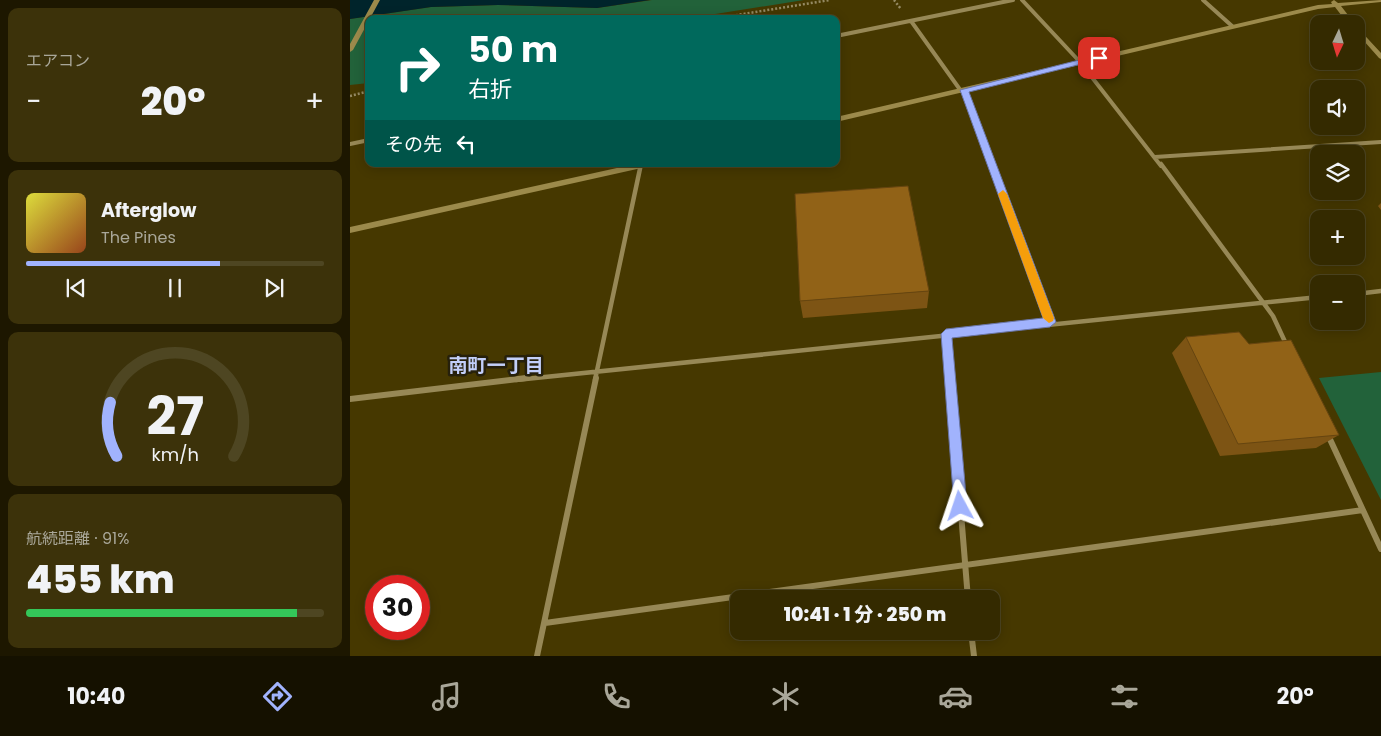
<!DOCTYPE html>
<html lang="ja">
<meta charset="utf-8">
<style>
:root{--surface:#342a00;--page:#3c320a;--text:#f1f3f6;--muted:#a9a799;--line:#4e4622;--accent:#a1b3fd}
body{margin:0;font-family:Poppins,"Noto Sans JP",sans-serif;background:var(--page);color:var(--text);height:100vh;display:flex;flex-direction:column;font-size:19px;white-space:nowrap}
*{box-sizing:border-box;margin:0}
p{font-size:16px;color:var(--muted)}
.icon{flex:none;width:28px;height:28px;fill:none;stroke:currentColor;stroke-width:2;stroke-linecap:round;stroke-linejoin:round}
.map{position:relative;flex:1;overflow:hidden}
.drawer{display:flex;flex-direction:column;gap:8px;padding:8px;background:#1d1700;width:350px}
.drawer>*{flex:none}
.banner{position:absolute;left:15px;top:15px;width:475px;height:152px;border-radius:10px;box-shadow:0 2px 12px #0003,0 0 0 1px var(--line);background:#00695c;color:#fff;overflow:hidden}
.needle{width:32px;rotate:184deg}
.tools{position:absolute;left:960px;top:15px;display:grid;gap:10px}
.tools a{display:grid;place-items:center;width:55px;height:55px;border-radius:10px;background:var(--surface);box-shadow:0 2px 12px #0003,0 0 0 1px var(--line);font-size:25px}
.speed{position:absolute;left:15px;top:575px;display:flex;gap:10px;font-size:25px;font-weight:700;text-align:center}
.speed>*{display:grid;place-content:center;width:65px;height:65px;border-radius:50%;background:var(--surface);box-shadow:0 2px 12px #0003,0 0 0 1px var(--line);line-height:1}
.speed .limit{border:8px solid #d22;background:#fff;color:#111}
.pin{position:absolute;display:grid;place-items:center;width:42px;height:42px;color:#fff;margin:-21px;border-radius:10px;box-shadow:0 2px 8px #0006}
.me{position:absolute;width:55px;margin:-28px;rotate:355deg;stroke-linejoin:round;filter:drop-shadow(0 0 4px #0008)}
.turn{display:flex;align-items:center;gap:18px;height:105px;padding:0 20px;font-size:22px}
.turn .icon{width:65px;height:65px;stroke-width:2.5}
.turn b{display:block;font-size:35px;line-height:42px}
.then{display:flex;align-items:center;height:48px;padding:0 20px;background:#0003;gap:10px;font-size:19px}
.big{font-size:38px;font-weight:800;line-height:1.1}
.drawer .widget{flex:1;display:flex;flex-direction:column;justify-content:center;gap:8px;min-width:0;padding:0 18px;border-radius:10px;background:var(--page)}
.drawer .dial{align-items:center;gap:0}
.dial svg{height:130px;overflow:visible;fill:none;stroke:var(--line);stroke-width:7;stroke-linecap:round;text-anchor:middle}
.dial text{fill:var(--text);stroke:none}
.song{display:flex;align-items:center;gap:15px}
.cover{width:60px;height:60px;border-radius:8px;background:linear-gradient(135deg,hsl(60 70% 55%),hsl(20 70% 35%))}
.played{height:5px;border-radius:2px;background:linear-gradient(90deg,var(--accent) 65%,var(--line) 65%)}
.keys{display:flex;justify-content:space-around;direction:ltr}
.heat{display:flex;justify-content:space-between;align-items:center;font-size:28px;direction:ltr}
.charge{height:8px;border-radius:4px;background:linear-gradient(90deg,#34c759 91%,var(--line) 0)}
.trip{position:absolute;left:380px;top:590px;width:270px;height:50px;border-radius:10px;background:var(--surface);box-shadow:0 2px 12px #0003,0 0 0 1px var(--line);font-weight:800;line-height:50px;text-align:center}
.tabs{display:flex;height:80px;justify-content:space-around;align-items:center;background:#151100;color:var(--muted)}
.tabs .icon{width:35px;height:35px}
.tabs .active{color:var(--accent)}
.tabs b{font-size:22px;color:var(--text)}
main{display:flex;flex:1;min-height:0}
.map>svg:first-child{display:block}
</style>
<main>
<section class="drawer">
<div class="widget"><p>エアコン</p>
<div class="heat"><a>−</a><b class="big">20°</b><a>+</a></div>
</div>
<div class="widget">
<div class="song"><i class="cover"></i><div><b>Afterglow</b><p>The Pines</p></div></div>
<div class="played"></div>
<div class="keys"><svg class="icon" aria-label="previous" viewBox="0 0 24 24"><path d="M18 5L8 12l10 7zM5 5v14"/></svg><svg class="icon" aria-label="pause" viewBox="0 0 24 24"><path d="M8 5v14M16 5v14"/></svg><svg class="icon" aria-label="next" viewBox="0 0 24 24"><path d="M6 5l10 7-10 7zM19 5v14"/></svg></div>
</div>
<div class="widget dial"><svg viewBox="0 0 100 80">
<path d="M14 69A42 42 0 1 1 86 69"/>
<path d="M14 69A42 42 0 0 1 10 36" stroke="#a1b3fd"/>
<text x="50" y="56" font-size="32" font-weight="700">27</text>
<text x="50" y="72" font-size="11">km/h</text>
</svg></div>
<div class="widget"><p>航続距離 · 91%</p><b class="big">455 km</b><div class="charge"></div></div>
</section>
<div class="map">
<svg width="1031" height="656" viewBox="0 0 1031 656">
<rect width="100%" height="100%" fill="#463800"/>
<path fill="#22623a" d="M302,0h152l-120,19h-315v64l-19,2v-66l81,-12 67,-2 99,3z
M1031,372v128l-62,-122z"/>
<path fill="#00242b" d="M0,0h300l-53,8 -99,-3 -67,2 -81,12z"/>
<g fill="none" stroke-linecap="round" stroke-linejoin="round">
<path stroke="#958a63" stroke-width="2.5" stroke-dasharray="2 2" stroke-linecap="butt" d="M544,0l7,9
M362,19l118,-19
M0,96l19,-5"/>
<path stroke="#978856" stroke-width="4" d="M672,0l58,62 81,104
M853,0l29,26
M561,21l50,70
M486,36l177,-36
M614,90l28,76
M0,144l19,-4
M805,157l226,-15"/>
<path stroke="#978856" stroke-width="4.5" d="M642,164l58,158
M811,164l112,152 14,30
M1006,294l25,-3
M596,334l4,46
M166,380l803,-83
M245,380l46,-216"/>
<path stroke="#978856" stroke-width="6" d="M600,378l18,221
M0,399l176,-21
M978,435l53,114
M195,623l818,-113
M621,631l3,25
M187,656l59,-278"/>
<path fill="#9c8a4b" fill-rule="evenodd" d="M24,0h6l-27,50 -3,2v-8z
M984,0l4,3 43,-3v2l-40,4 14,18h-7l-13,-17 -17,2 -482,113v-5l482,-112 14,-1 -1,-2z
M1006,26l25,27v6l-2,-1 -23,-26z
M285,164h15l-4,3 -296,66v-6z"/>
</g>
<path fill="#7d5414" d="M1031,203v7l-3,-4z
M579,291l-2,17 -124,10 -3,-17z
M836,337l63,7 90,91 -23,13 -96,8 -48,-103z"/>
<path fill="#916217" stroke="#664510" d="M558,186l21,105 -129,10 -5,-107z
M889,332l10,12 42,-4 48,95 -101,9 -52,-107z"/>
<path fill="#a1b3fd" stroke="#6974a4" d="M749,55l4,3 -1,1 -133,33 87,230 -6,5 -98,11 15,168 -2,5 -5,2 -4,-2 -2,-5 -13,-172 5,-5 97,-11 -83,-228z"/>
<path fill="#f59e0b" d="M653,190l4,4 47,124 -1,3 -4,2 -6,-5 -45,-124z"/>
<g text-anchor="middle" stroke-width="5" stroke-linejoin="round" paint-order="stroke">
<g font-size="19" font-weight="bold" fill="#c3cff9" stroke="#26200b">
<text x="146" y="372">南町一丁目</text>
</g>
</g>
</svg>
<div class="tools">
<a><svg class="needle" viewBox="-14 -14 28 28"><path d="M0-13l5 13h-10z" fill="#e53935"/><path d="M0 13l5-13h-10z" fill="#a9a799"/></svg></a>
<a><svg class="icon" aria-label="sound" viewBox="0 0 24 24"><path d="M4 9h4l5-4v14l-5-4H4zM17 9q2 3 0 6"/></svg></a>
<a><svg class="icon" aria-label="layers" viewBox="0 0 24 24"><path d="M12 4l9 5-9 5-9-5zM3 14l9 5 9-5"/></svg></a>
<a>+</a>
<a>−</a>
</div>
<div class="speed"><div class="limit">30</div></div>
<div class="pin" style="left:749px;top:58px;background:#d93025"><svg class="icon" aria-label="arrive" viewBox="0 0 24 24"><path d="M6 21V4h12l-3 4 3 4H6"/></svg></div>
<svg class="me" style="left:610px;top:506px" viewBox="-20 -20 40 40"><path d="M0-17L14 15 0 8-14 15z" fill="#a1b3fd" stroke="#fff" stroke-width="4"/></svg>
<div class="trip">10:41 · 1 分 · 250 m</div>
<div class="banner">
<div class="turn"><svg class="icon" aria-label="right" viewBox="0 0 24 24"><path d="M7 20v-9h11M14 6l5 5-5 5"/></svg><div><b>50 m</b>右折</div></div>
<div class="then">その先<svg class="icon" aria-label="left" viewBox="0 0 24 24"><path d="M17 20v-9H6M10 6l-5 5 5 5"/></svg></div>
</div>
</div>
</main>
<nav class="tabs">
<b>10:40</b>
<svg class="icon active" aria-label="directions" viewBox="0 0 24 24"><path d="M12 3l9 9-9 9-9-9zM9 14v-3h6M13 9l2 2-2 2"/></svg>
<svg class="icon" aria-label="music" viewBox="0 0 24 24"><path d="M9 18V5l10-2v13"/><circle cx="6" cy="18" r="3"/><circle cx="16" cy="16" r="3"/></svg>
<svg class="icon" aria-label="phone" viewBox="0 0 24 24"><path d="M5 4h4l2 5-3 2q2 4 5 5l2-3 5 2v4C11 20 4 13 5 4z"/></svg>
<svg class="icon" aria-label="climate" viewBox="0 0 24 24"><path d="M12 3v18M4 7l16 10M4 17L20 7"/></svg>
<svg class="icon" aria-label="car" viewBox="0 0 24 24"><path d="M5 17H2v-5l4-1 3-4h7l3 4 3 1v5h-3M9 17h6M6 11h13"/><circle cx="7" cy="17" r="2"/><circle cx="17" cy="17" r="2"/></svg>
<svg class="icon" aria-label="filters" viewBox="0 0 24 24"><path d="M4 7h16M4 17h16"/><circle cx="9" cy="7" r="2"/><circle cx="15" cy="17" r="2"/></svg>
<b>20°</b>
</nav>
